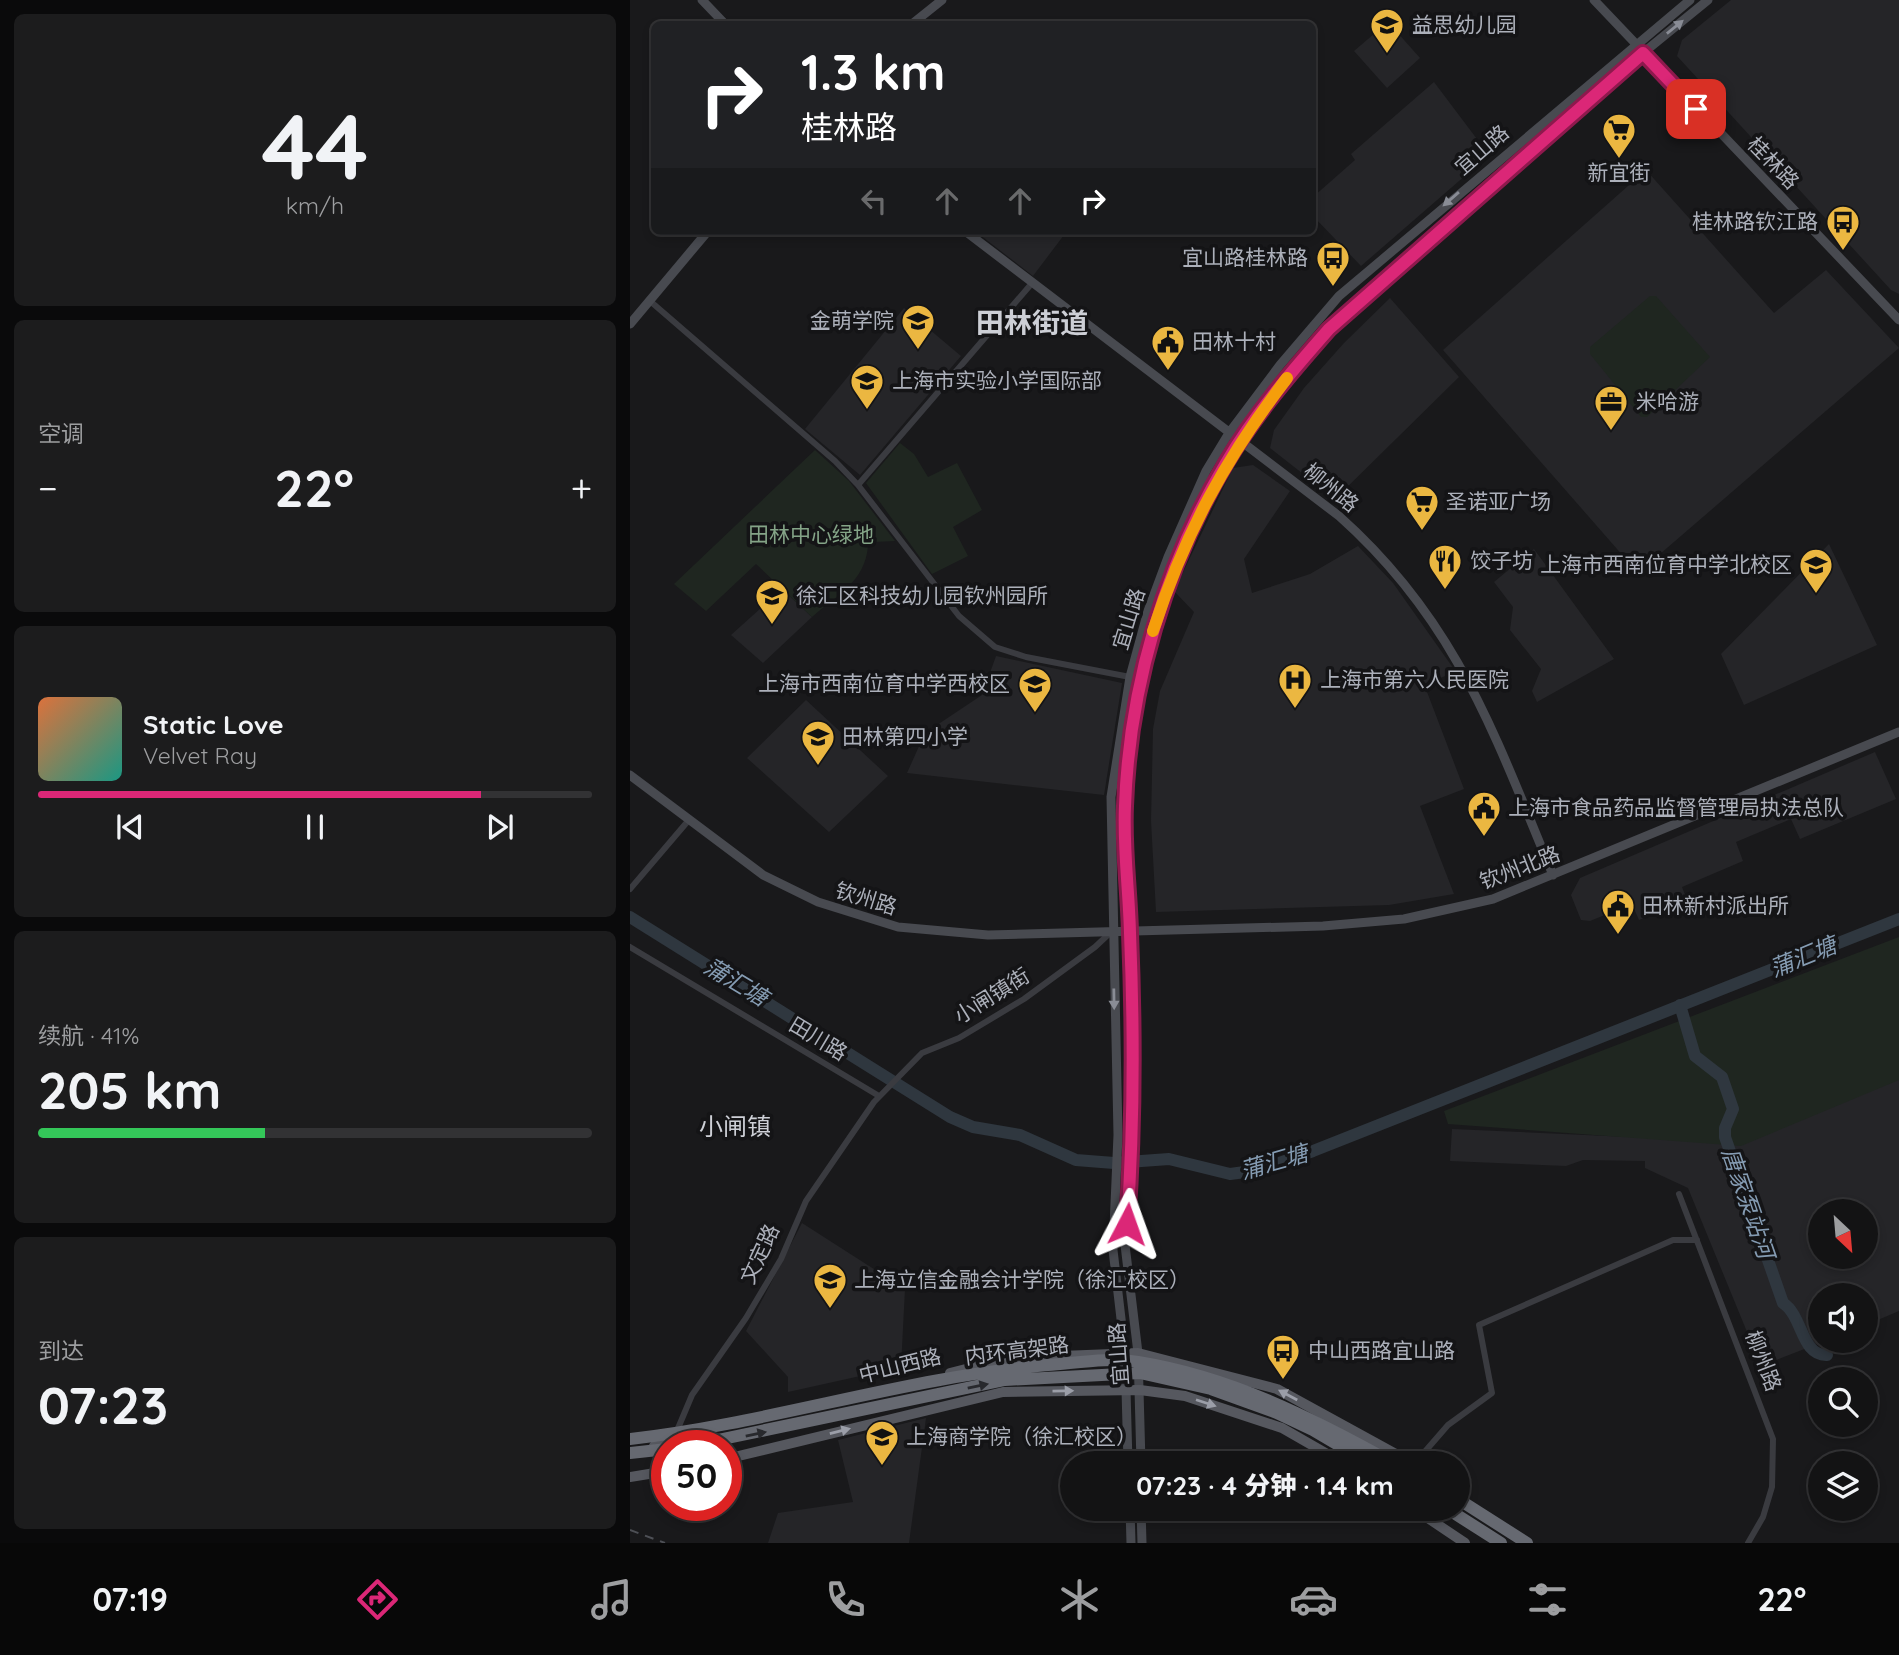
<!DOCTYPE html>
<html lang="zh">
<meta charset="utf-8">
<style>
:root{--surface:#131314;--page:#1c1c1d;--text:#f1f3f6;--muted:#9d9ea0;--line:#323234;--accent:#db2777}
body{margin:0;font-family:Quicksand,"Noto Sans SC",sans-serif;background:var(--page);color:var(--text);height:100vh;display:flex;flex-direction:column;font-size:26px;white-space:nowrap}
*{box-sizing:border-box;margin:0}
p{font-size:23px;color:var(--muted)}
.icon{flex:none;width:38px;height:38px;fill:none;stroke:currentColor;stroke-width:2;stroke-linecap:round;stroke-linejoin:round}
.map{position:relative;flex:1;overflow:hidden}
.side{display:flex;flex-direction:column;gap:14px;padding:14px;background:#0a0a0b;width:630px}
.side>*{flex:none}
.guide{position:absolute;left:21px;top:21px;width:665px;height:214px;border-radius:10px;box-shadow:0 4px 10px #0003,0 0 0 2px var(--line);background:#202124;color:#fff;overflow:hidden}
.needle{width:46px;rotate:154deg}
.tools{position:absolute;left:1178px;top:1199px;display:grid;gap:14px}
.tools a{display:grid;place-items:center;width:70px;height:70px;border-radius:50%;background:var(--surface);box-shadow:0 4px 10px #0003,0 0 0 2px var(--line);font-size:35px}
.speed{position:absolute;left:21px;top:1430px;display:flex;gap:14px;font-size:35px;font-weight:700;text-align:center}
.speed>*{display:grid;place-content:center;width:91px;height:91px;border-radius:50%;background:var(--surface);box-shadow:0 4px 10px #0003,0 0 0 2px var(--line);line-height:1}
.speed .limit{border:10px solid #d22;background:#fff;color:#111}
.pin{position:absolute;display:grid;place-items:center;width:60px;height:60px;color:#fff;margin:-30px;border-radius:14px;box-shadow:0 4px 10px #0006}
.me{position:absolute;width:77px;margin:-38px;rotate:4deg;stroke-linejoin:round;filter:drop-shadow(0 0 5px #0008)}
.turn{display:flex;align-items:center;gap:24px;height:147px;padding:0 35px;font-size:32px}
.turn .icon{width:91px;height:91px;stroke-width:2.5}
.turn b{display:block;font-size:49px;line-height:60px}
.lanes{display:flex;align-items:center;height:66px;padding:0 35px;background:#0003;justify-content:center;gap:35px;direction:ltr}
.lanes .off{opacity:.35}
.big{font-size:52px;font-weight:800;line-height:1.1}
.side .card{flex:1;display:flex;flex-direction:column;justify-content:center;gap:10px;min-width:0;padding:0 24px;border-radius:10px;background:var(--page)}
.side .dial{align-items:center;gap:0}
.dial b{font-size:91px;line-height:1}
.song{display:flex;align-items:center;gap:21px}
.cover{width:84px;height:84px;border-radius:10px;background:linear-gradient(135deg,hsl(20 70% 55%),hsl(170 70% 35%))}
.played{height:7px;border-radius:4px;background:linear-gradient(90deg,var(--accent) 80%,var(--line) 80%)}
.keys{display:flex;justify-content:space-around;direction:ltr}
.heat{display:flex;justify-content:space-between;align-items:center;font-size:38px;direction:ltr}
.charge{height:10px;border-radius:5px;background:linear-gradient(90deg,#34c759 41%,var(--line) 0)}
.trip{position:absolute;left:430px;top:1451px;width:410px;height:70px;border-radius:35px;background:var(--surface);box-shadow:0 4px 10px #0003,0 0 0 2px var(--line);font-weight:800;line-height:70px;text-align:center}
.tab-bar{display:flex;height:112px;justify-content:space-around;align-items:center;background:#080808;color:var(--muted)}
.tab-bar .icon{width:49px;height:49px}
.tab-bar .on{color:var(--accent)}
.tab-bar b{font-size:32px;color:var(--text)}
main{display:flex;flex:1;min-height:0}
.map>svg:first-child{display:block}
</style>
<main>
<section class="side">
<div class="card dial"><b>44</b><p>km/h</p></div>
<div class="card"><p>空调</p>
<div class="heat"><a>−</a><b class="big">22°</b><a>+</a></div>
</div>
<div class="card">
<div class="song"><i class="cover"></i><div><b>Static Love</b><p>Velvet Ray</p></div></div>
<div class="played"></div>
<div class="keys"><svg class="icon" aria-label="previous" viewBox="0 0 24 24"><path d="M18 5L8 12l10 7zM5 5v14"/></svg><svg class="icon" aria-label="pause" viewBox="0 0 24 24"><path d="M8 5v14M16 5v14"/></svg><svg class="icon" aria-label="next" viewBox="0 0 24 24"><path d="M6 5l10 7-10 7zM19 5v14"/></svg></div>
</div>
<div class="card"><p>续航 · 41%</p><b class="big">205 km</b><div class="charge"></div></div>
<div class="card"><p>到达</p><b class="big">07:23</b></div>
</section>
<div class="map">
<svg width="1269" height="1543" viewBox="0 0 1269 1543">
<rect width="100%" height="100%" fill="#19191b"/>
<path fill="#252528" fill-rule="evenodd" d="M1101,0h168v294l-8,-4 -214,-234 5,-16z
M758,22l32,36 -33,30 -33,-37z
M804,82l55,73 -128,111 -48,-50v-19l42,-37 -4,-6z
M1016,170l128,143 52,-43 73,78 -261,225 -195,-223z
M345,231h92l-34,45z
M760,298l69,79 -124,122 -65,-51 4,-18 30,-42 40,-45z
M274,308l57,48 -101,119 -55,-46z
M623,465l37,26 -46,68 8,34 58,-19 48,-28 35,37 63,89 -32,12 40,105 -44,17 34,88 -65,11 -233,7 -5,-91 2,-92 7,-38 34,-79 -20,-21 59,-123z
M1199,544l48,101 -133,60 -23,-51z
M904,549l80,110 -77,43 -5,-11 9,-22 -31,-39 3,-23 -19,-25z
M152,589l30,28 -49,46 -32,-28z
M366,656l126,27 -18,112 -197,-22 18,-40 57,-38z
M176,700l82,76 -59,56 -82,-74z
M1245,752l21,47 -96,40 -9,-20 -55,23 7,19 -61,26 5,13 -48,20 -7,-16 -42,17 -9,-1 -10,-25 9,-17z
M1269,1079v232l-33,14v-30h-46v45l5,1 -64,25 -73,-178 -43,-20v-7l-62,-1 -17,6 -116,-5 2,-32 289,13zM1190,1211h46v45h-46z
M172,1223l103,66 -4,78 -113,25v-15l-42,-46z
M296,1418l-17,125h-141l10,-30 75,-11 -15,-62z"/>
<path fill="#1f2620" d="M1020,296h6l54,61 -63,60h-6l-51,-63v-7z
M270,443l14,11 14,23 29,-14 25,47 -29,17 15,29 -36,18 -66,-91z
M185,450l34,31 46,60 -21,1 -6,4c-3,36 -31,49 -56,71l-56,-53 -50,47 -32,-27z
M1269,937v143l-158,66 -293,-22 -4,-13z"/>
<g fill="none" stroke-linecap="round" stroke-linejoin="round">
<path stroke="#2f373f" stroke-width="12" d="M0,917l320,200 23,10 47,8 56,25 38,3 55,-4 61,15 30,-4 53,-19 586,-232
M1050,1005l15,51 27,21 11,32 -8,19v9l58,166c20,13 18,53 44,52"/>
<path stroke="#3a3b40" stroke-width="6" d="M20,301l185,160 23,24 101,131 36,31 31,10 104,20
M228,485l175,-203
M0,889l58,-68
M0,947l249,149
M1049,1194l94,245 -1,48 -9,30 -15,26
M46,1433l16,-38 54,-77 35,-59 25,-58 68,-99 48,-49 37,-15 65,-39 71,-52 16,-15
M785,1463l33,-38 44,-32 -13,-68 194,-85h24"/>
<path stroke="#484a50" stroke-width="9" d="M72,0l23,24
M964,0l305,320
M282,24l30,-24
M335,231l374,285c118,105 155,218 214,359
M0,324l78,-93
M0,775l133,100 55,27 80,25 90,8 335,-9 81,-7 89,-20 406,-167
M498,1463l-3,-110 -12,-103 5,-115 -7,-338 19,-120 18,-66 20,-54 38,-86 23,-38 51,-68 59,-69 351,-296
M511,1463l-3,-110 -13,-108 7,-110v-120l-2,-85 -6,-74 7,-116 18,-97 51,-131 40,-72 55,-73 34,-38 314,-276 65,-53
M500,1508l1,35
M511,1508l1,35"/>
<path stroke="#56585f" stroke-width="10" d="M320,1373l59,-15 129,-5 139,36 135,74
M24,1446l57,-14
M96,1459l277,-67 137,-2 45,6 97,32 61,35
M0,1477l37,-6
M783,1508l52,35"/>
<path stroke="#666971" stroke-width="12" d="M0,1453l37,-4
M828,1499l69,44
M816,1508l55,35"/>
<path stroke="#4d4f55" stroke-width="2" stroke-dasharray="9 7" stroke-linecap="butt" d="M0,1530l35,13"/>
<path stroke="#666971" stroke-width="12" d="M0,1439c141,-16 277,-62 418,-74 28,-2 62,-8 90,-3 93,15 174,56 255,101
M59,1446l316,-66 135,-7 71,16 66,24 36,17 56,33"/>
</g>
<defs><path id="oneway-solid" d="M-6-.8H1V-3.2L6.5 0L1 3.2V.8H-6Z" transform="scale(1.75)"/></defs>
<g fill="#898c95">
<use href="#oneway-solid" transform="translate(1045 27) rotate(-39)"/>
<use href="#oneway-solid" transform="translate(821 199) rotate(139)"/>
<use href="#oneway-solid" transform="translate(484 999) rotate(89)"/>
</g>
<g fill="#28292d">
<use href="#oneway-solid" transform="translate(348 1386) rotate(-12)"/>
<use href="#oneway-solid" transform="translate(126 1434) rotate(-12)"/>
</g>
<g fill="#9b9ea8">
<use href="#oneway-solid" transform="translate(433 1391) rotate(-1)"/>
<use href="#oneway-solid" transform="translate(658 1395) rotate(-152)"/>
<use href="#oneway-solid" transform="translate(576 1403) rotate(18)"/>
<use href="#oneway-solid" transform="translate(210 1431) rotate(-14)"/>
</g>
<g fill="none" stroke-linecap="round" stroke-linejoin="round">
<defs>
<path id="route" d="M497,1224c7,-96 7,-194 3,-291 -1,-43 -7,-84 -5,-127 4,-118 40,-241 101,-343 28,-48 66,-92 103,-134l314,-276 53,56"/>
</defs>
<use href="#route" stroke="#8e194d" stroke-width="18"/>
<use href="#route" stroke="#db2777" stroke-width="12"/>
<path stroke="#f59e0b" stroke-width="12" d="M523,631c32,-98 72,-172 134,-253"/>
</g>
<defs>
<symbol id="school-pin" viewBox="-11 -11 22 30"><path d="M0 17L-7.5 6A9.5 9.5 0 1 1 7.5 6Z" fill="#ebb741" stroke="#141416"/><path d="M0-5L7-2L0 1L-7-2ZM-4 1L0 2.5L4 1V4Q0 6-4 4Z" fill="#111"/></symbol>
<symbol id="supermarket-pin" viewBox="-11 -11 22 30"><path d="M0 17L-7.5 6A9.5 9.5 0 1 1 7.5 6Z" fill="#ebb741" stroke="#141416"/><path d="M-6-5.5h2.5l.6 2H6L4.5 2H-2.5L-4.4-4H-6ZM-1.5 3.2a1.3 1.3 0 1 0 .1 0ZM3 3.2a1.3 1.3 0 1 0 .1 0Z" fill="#111"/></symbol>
<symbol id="bus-pin" viewBox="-11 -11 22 30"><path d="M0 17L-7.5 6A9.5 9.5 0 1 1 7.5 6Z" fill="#ebb741" stroke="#141416"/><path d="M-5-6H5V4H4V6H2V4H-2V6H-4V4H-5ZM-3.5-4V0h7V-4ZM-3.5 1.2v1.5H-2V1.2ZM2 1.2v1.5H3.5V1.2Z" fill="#111"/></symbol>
<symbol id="civic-pin" viewBox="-11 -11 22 30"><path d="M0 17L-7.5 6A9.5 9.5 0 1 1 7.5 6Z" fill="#ebb741" stroke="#141416"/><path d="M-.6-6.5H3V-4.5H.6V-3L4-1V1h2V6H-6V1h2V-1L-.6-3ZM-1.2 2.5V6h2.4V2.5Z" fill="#111"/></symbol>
<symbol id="office-pin" viewBox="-11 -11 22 30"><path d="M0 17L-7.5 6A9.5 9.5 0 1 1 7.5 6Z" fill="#ebb741" stroke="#141416"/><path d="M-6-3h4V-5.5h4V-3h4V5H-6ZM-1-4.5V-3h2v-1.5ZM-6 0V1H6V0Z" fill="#111"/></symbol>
<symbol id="restaurant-pin" viewBox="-11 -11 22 30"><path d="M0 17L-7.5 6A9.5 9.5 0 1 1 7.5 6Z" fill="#ebb741" stroke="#141416"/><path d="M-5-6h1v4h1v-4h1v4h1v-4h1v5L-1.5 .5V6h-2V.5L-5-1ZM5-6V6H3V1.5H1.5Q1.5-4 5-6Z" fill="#111"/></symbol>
<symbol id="hospital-pin" viewBox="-11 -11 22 30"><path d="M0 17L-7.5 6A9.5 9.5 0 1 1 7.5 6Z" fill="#ebb741" stroke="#141416"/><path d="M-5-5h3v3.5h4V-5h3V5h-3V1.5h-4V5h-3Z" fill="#111"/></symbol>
<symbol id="university-pin" viewBox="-11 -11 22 30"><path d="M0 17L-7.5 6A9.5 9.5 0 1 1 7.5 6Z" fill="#ebb741" stroke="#141416"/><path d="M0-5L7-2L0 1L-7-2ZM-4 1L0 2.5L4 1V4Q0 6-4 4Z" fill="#111"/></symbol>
</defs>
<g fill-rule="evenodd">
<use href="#school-pin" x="738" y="6" width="38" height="52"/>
<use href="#supermarket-pin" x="970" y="111" width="38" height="52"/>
<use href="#bus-pin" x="1194" y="203" width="38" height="52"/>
<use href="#bus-pin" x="684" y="239" width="38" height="52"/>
<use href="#school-pin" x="269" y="302" width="38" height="52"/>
<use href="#civic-pin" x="519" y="323" width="38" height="52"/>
<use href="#school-pin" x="218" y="362" width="38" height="52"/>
<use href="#office-pin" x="962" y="383" width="38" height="52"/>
<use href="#supermarket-pin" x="773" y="483" width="38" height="52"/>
<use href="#restaurant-pin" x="796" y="542" width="38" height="52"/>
<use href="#school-pin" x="1167" y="546" width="38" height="52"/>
<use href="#school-pin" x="123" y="577" width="38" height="52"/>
<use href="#hospital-pin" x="646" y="661" width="38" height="52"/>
<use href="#school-pin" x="386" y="665" width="38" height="52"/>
<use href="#school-pin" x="169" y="718" width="38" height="52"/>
<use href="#civic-pin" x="835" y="789" width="38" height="52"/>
<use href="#civic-pin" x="969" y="887" width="38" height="52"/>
<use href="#university-pin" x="181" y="1261" width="38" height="52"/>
<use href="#bus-pin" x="634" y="1332" width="38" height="52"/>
<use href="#university-pin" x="233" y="1418" width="38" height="52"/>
</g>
<g text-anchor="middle" stroke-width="7" stroke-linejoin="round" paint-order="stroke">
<g font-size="21" fill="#acb0ba" stroke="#141416" text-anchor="start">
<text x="782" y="32">益思幼儿园</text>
<text x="989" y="180" text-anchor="middle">新宜街</text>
<text x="1188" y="229" text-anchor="end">桂林路钦江路</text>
<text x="678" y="265" text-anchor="end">宜山路桂林路</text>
<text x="264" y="328" text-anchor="end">金萌学院</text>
<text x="562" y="349">田林十村</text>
<text x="262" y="388">上海市实验小学国际部</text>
<text x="1006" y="409">米哈游</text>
<text x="816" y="509">圣诺亚广场</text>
<text x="840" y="568">饺子坊</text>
<text x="1162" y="572" text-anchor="end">上海市西南位育中学北校区</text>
<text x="166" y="603">徐汇区科技幼儿园钦州园所</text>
<text x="690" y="687">上海市第六人民医院</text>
<text x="380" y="691" text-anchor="end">上海市西南位育中学西校区</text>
<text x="212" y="744">田林第四小学</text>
<text x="878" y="815">上海市食品药品监督管理局执法总队</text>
<text x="1012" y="913">田林新村派出所</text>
<text x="224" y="1287">上海立信金融会计学院（徐汇校区）</text>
<text x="678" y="1358">中山西路宜山路</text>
<text x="276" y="1444">上海商学院（徐汇校区）</text>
</g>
<g font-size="21" fill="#acb0ba" stroke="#141416">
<text transform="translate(852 150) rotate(-41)" y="7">宜山路</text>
<text transform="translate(1143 163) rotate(46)" y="7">桂林路</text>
<text transform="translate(701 488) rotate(39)" y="7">柳州路</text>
<text transform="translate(499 619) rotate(-73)" y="7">宜山路</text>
<text transform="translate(890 868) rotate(-21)" y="7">钦州北路</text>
<text transform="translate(236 899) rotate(17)" y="7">钦州路</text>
<text transform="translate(362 996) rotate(-32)" y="7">小闸镇街</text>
<text transform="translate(188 1039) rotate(31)" y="7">田川路</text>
<text transform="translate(130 1254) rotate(-65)" y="7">文定路</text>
<text transform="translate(387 1351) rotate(-7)" y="7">内环高架路</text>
<text transform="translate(489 1354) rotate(-94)" y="7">宜山路</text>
<text transform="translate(1133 1361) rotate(69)" y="7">柳州路</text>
<text transform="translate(270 1366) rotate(-14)" y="7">中山西路</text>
</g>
<g font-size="21" fill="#84a487" stroke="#141416">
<text x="181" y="542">田林中心绿地</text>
</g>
<g font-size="23" font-style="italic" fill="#859cb3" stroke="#141416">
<text transform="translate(1173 957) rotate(-22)" y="8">蒲汇塘</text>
<text transform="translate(106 982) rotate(31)" y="8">蒲汇塘</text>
<text transform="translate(644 1162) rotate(-16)" y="8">蒲汇塘</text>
<text transform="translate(1118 1203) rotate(71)" y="8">唐家泵站河</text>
</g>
<g font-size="24" fill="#cdcfd6" stroke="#141416">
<text x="105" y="1135">小闸镇</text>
</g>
<g font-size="28" font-weight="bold" fill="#cdcfd6" stroke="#141416">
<text x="402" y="333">田林街道</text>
</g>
</g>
</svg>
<div class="tools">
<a><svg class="needle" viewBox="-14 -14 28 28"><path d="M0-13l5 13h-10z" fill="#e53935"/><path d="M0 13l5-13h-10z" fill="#9d9ea0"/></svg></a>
<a><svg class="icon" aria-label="sound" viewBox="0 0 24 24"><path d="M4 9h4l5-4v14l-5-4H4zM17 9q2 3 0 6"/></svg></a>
<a><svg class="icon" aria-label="search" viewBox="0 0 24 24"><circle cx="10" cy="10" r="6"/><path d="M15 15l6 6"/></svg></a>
<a><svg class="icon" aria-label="layers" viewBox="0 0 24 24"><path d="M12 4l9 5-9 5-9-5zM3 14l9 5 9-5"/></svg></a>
</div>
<div class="speed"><div class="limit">50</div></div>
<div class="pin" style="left:1066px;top:109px;background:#d93025"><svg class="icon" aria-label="arrive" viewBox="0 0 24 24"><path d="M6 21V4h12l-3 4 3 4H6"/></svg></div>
<svg class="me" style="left:497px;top:1224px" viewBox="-20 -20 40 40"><path d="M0-17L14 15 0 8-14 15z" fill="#db2777" stroke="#fff" stroke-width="4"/></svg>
<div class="trip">07:23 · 4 分钟 · 1.4 km</div>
<div class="guide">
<div class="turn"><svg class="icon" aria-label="right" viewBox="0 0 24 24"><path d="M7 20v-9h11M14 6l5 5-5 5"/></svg><div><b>1.3 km</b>桂林路</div></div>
<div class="lanes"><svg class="icon off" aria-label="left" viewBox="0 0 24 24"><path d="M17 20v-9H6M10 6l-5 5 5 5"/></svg><svg class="icon off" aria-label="ahead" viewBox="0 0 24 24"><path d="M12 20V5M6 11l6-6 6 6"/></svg><svg class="icon off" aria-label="ahead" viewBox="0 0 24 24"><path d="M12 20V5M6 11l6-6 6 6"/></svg><svg class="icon" aria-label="right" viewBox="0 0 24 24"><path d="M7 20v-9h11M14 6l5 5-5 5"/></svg></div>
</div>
</div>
</main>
<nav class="tab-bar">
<b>07:19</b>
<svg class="icon on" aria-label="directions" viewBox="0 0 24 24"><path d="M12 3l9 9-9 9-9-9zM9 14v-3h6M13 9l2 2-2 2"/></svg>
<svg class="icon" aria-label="music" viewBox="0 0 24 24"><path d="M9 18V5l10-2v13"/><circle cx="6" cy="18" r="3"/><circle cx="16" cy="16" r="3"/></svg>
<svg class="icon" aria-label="phone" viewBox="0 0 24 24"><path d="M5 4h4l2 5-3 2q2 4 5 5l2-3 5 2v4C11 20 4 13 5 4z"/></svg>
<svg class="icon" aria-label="climate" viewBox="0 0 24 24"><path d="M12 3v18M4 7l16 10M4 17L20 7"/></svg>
<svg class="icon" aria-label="car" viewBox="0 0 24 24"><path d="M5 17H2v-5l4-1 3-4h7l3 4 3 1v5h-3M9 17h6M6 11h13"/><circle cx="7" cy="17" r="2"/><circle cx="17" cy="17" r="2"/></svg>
<svg class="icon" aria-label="filters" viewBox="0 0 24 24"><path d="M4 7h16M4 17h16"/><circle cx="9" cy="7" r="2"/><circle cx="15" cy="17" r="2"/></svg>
<b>22°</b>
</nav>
